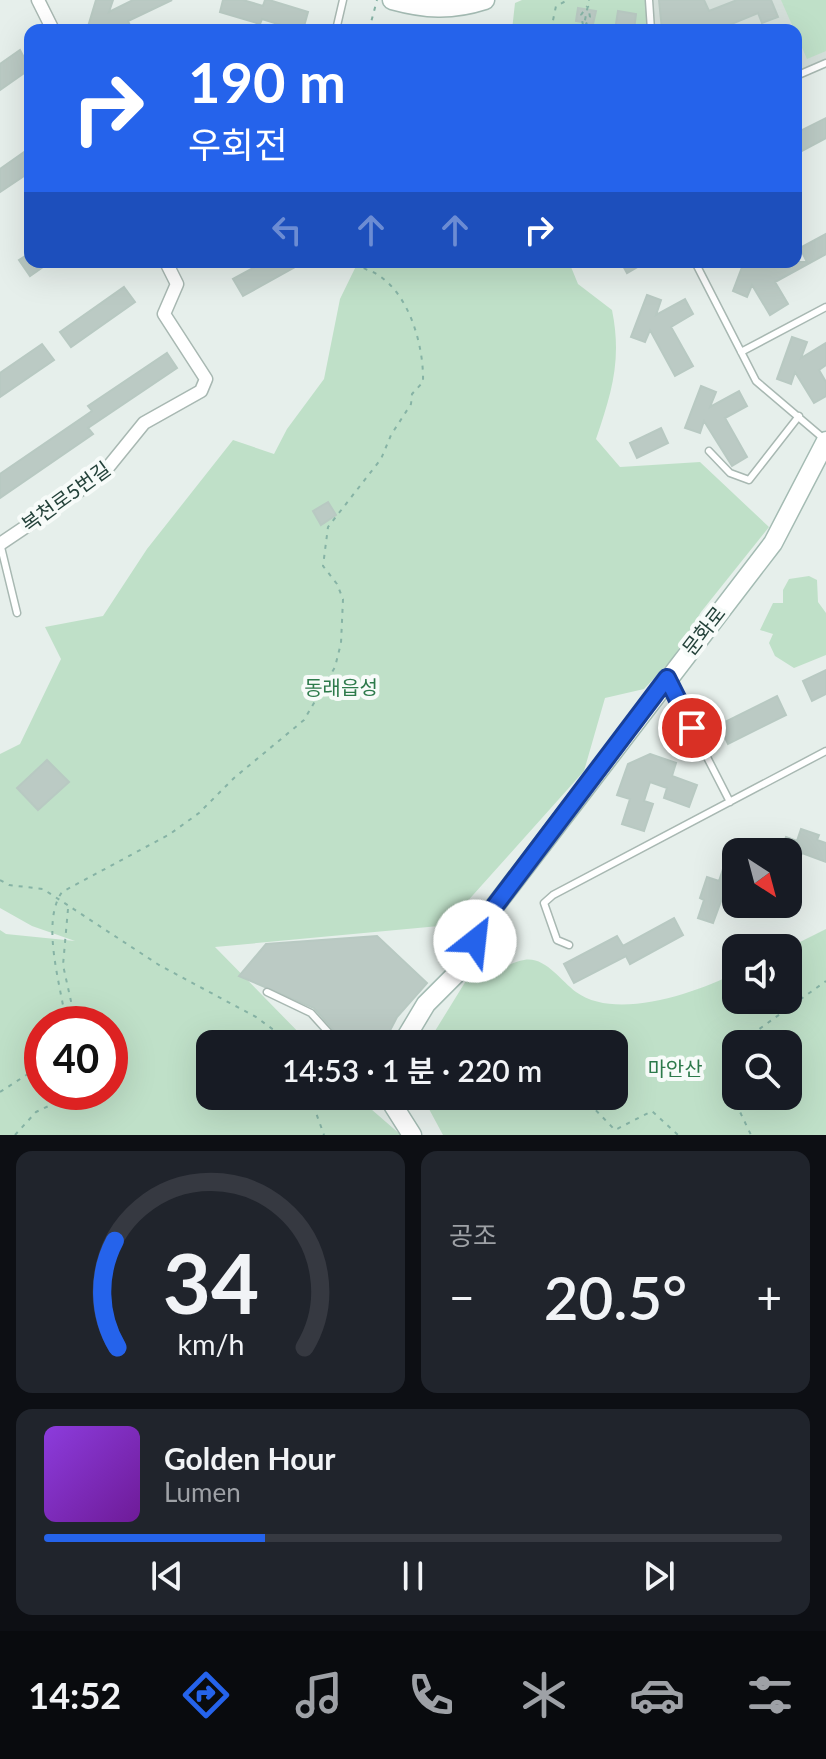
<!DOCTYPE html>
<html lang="ko">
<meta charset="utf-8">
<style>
:root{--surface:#171b24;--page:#20242c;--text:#f1f3f6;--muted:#9ea1a6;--line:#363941;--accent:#2563eb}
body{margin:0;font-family:Lato,"Noto Sans KR",sans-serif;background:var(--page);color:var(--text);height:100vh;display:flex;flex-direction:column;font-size:30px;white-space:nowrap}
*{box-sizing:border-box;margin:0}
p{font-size:26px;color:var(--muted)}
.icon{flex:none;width:44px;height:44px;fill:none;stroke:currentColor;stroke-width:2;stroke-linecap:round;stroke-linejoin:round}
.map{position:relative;height:1135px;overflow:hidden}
.sheet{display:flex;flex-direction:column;gap:16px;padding:16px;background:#0d0f14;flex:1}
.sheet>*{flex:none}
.guide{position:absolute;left:24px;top:24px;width:778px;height:244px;border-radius:16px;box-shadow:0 8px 32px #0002;background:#2563eb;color:#fff;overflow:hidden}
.needle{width:52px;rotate:144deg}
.tools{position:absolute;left:722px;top:838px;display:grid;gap:16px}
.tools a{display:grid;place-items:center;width:80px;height:80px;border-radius:16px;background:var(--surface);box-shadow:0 8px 32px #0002;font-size:40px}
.speed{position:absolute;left:24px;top:1006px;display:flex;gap:16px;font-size:40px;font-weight:700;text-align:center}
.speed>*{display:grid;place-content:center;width:104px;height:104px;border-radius:50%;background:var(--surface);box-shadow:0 8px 32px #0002;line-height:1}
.speed .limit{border:12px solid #d22;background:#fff;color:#111}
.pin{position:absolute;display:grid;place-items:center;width:68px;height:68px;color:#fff;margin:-34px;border:4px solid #fff;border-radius:50%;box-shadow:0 2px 8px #0007}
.me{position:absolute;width:88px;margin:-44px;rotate:29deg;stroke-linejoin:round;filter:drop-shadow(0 0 6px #0008)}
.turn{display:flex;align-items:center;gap:28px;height:168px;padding:0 32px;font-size:36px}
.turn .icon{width:104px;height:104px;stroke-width:2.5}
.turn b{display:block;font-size:56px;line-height:68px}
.lanes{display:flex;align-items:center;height:76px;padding:0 32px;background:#0003;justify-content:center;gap:40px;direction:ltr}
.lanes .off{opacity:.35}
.big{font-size:60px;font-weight:600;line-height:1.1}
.sheet .tile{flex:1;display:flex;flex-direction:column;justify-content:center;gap:12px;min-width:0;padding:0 28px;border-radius:16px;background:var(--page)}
.sheet .dial{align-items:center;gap:0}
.dial svg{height:208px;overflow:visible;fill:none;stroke:var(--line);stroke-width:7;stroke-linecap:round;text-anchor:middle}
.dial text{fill:var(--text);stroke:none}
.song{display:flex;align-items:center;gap:24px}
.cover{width:96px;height:96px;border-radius:12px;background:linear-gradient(135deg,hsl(270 70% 55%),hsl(280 70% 35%))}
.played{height:8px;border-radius:4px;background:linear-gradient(90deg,var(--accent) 30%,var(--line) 30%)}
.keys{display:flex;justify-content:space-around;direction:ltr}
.heat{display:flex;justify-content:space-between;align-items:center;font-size:44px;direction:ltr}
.sheet .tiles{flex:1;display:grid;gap:16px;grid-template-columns:1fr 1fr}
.tile:last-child{grid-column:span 2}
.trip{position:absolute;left:196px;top:1030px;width:432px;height:80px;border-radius:16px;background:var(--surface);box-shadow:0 8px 32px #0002;font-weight:600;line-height:80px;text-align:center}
.tab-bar{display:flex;height:128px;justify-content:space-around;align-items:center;background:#090b0e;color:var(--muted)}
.tab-bar .icon{width:56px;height:56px}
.tab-bar .active{color:var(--accent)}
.tab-bar b{font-size:36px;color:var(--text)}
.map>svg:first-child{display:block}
</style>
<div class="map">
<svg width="826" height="1135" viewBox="0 0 826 1135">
<rect width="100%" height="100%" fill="#e6efeb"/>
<path fill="#d4dfda" d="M649,0h177v63l-30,13v-46h-145z"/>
<path fill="#bfe0c8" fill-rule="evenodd" d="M522,0h127l2,30h-139l3,-27z
M781,0h45v51l-19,8z
M358,262h211l9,22 34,26c10,49 0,82 -16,129l24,28 80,-5 69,65 -68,85 -28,46 -29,31 -39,9 -21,73 -128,143 -17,12 -224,21 95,97h-100v52h146l45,39h-401v-205l6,4 69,7 -43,-15 -32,-18v-154l20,-10 41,-85 -16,-32 58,-11 44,-67 86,-109 41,14 13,-25 37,-50 16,-80zM42,1024h68v68h-68z
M809,576l8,4 1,22 8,11v42l-32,13 -19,-12 -6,-13 4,-9 -13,-4 13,-27h10v-13l6,-11z
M826,929v206h-383l-21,-39h192v-52h-187l45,-73 7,10c13,-6 31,-19 45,-21 21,-4 37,21 52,32 40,29 119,1 160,-19v27h52v-52zM788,1044v52h-52v-52z"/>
<path fill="#bbcac4" stroke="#b8c9c2" stroke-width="2" d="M96,0h17l-4,12 24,-12h39l-44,21 4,9h-45z
M223,0h20l20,6 2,-6h4l39,12 -5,18h-6l-35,-11 -2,5 -40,-12z
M659,0h45l5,11 28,-11h34l7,17 -16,6 -4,-10 -41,17h-55z
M578,8l18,3 -3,13 -17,-3z
M618,11l18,3 -2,16h-19z
M20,50l10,19 -30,21v-26z
M826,118v20l-30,16v-21z
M30,148v24l-30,20v-23z
M826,234v20l-51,28 13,22 -18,11 -18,-30 -5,12 -14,-6 11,-29h63l-7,-14z
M30,253v9h20l-20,14 -11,-16z
M264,262h40l-61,34 -10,-17z
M621,262h25l-19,11z
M124,287l11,15 -64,45 -11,-15z
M647,295l14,5 -5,15 29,-16 8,15 -22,13 22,39 -18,10 -25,-46 -5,12 -14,-5z
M792,337l15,5 -6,16 25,-15v22l-7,5 7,12v14l-12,7 -19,-31 -4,12 -14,-5z
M42,344l12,16 -54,37v-24z
M167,353l10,15 -89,60 5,6 -93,64v-24l92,-63 -4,-5z
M701,386l15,6 -6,15 29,-16 8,15 -22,12 22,39 -15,9 -28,-45 -4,12 -15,-5z
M661,428l7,15 -31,15 -7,-15z
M328,502l8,13 -15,10 -8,-14z
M826,670v24l-14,7 -9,-20z
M777,696l9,19 -58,29 -9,-19z
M650,754l26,9 -4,13 25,9 -8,22 -25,-9 3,-10 -17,-6 -6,19 9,3 -9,27 -22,-7 8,-25 -13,-4 11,-31z
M47,760l22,22 -31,28 -21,-22z
M801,829l18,6 -2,5 9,3v19l-24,-9 -14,36v-37h-8l6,-15 11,4z
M723,869l13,5v24l-12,-5 -11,30 -15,-5 6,-18 -4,-2 7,-21 12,4z
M674,918l9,17 -53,29 -4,-8 -52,27 -10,-19 53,-28 6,10z
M377,936l50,47 -30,34 -14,27h-37l-32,-36 -75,-32 27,-32z"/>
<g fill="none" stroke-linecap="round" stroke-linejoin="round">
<defs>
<path id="lane" d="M649,0l2,30
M336,30l7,-30
M796,76l30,-13
M695,262l61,119 67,57
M741,352l85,-45
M709,451l21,22 19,7 50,-64
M0,543l17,70
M670,685l60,117
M569,945l-12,-5 -13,-37 9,-8 273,-144
M267,992l44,21 28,31"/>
<path id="street" d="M38,0l15,30
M0,544l101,-68 43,-53 57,-32 5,-12 -42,-65 13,-30 -11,-22"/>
<path id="secondary" d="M392,0c33,9 59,11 93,0
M402,1044l24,-40 43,-43 19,-46 285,-372 53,-102
M393,1096v9l19,30"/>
</defs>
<use href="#lane" stroke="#a8b8b2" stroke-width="9"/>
<use href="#street" stroke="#a8b8b2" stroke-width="15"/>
<use href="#secondary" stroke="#a4bbb3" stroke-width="21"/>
<path stroke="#86b3a5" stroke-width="2" stroke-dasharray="4 6" stroke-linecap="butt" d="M583,25l-2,-10 6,-9
M585,26l5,-9 -2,-11
M369,30l8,-30
M551,30l5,-24 12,-6
M573,30l1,-7
M583,30l6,-30
M595,30h18
M0,880l9,5 34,4 116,76 97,52 37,27
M68,909l-5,56 13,59
M66,1024c-4,-35 -26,-101 -4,-132l108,-58 29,-21 35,-35 70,-58 31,-53 6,-24 2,-44 -6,-15 -14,-18 5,-39 53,-68 10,-24 20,-31 1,-10 11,-12c1,-35 -13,-87 -45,-107 -8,-6 -15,-4 -21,-13
M748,1044l3,-9 75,-54
M736,1076l-6,15 21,44
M0,1092l42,-27
M310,1096l14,39
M501,1096l31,4 24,-4
M582,1096l33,34 37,-19 26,24
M15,1135l21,-23 42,-20"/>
<use href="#lane" stroke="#fff" stroke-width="6"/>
<use href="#street" stroke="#fff" stroke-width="12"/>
<use href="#secondary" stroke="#fff" stroke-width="18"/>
</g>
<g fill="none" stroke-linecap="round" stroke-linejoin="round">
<defs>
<path id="route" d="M475,941l13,-26 179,-237 25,50"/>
</defs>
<use href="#route" stroke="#184099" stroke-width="20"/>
<use href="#route" stroke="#2563eb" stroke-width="14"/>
</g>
<g text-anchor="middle" stroke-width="8" stroke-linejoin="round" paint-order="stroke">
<g font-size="20" fill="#24423a" stroke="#f7fbf9">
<text transform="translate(66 497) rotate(-36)" y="7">복천로5번길</text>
<text transform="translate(704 631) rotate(-52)" y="7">문화로</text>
</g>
<g font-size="20" fill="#2d7a4b" stroke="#f7fbf9">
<text x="341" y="695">동래읍성</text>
<text x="675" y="1076">마안산</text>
</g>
</g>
</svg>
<div class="tools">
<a><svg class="needle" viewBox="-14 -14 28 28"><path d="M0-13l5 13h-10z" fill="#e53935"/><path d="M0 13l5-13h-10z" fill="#9ea1a6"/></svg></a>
<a><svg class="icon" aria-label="sound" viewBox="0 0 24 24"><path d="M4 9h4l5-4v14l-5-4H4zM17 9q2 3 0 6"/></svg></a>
<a><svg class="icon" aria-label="search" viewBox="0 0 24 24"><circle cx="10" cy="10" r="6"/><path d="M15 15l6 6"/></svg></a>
</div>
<div class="speed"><div class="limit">40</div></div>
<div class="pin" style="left:692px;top:728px;background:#d93025"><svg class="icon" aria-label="arrive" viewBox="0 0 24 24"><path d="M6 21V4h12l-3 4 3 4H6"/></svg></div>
<svg class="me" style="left:475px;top:941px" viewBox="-20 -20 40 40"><circle r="19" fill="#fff"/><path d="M0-13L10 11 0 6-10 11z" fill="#2563eb"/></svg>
<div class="trip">14:53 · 1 분 · 220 m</div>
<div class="guide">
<div class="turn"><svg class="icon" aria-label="right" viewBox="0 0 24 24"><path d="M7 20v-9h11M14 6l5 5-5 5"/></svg><div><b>190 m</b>우회전</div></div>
<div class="lanes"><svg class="icon off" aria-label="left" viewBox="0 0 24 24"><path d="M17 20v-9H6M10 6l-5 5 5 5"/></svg><svg class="icon off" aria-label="ahead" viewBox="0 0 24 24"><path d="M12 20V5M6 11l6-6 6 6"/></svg><svg class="icon off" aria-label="ahead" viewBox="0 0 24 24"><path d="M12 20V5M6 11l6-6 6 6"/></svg><svg class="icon" aria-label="right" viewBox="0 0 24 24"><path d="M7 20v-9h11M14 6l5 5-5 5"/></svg></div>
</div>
</div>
<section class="sheet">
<div class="tiles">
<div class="tile dial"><svg viewBox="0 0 100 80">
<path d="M14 69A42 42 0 1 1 86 69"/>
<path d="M14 69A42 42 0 0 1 13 28" stroke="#2563eb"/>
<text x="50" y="56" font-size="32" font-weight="700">34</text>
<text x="50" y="72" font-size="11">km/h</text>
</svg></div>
<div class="tile"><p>공조</p>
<div class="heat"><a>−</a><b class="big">20.5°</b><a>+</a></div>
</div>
<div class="tile">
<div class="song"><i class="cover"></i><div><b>Golden Hour</b><p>Lumen</p></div></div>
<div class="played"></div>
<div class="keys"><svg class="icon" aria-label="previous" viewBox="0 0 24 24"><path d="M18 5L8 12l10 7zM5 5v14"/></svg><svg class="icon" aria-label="pause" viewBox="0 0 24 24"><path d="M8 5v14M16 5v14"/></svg><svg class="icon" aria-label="next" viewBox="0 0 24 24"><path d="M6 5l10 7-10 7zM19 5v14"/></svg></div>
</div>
</div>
</section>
<nav class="tab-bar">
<b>14:52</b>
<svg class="icon active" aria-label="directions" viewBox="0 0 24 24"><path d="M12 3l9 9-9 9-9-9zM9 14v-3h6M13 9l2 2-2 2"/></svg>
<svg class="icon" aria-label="music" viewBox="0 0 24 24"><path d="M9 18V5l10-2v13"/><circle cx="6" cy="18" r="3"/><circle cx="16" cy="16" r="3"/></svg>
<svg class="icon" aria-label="phone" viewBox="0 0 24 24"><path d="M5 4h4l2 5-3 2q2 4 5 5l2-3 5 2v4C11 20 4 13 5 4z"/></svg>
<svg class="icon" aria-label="climate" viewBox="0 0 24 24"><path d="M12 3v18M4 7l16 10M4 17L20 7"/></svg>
<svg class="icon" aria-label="car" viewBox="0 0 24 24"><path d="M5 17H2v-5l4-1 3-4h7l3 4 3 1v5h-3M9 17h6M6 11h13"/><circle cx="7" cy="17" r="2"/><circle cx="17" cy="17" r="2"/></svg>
<svg class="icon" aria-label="filters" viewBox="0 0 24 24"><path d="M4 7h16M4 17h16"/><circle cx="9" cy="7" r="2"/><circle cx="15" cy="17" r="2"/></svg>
</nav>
